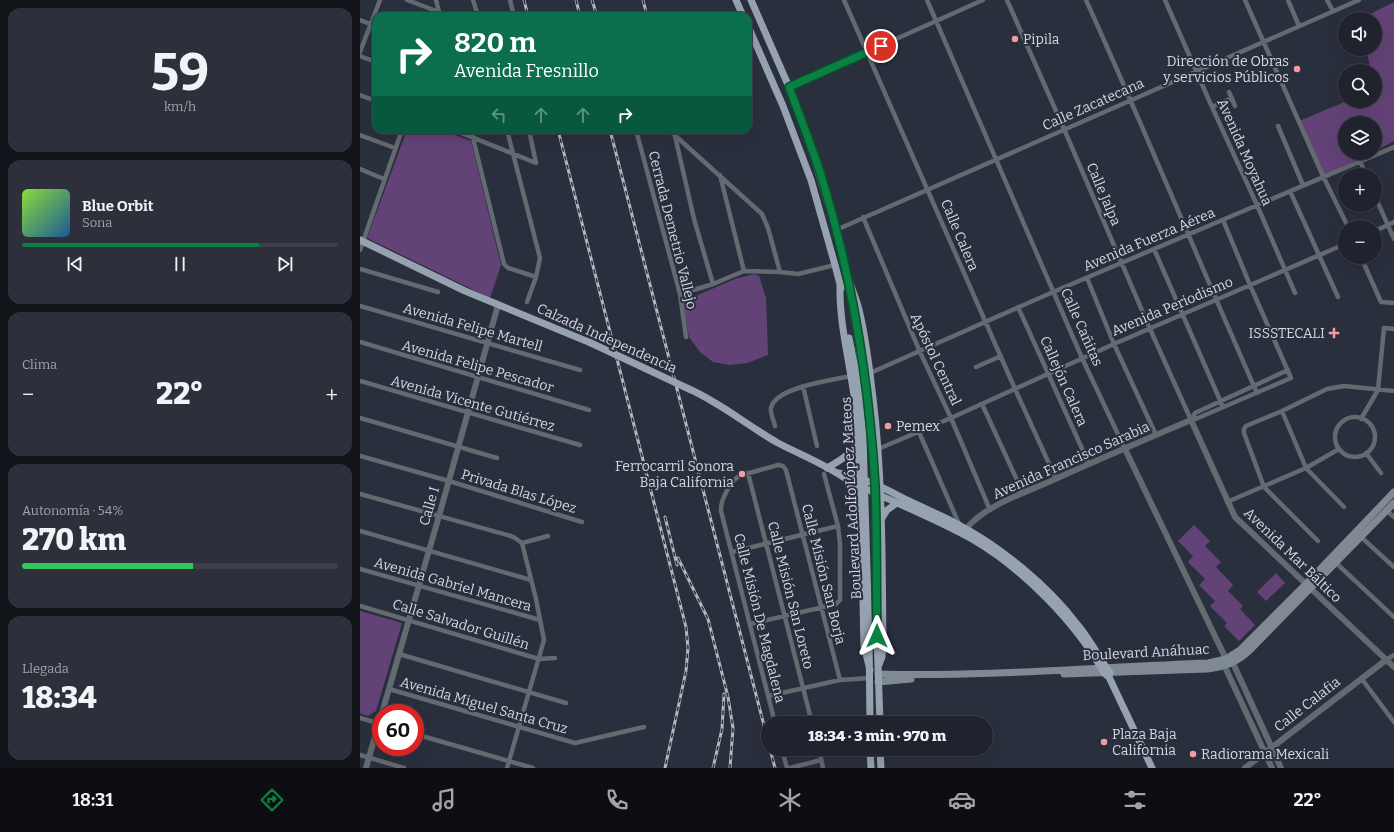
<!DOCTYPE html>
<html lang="es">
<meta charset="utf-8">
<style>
:root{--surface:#20232e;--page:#2d2f3a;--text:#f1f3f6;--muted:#a2a4aa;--line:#3d404a;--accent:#0b8043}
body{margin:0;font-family:Bitter,serif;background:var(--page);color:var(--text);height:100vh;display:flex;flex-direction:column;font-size:15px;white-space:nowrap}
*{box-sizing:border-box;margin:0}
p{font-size:13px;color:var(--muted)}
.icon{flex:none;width:22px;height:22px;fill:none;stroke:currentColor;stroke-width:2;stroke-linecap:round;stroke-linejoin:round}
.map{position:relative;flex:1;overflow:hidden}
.drawer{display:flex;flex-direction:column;gap:8px;padding:8px;background:#121319;width:360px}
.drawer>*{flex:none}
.guide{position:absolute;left:12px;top:12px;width:380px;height:122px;border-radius:12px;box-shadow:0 4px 16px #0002,0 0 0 1px var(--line);background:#0b6e4f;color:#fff;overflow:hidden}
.tools{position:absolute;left:978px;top:12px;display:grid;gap:8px}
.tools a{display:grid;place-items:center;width:44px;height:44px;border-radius:50%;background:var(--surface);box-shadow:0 4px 16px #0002,0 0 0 1px var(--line);font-size:20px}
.speed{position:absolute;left:12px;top:704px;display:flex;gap:8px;font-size:20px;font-weight:700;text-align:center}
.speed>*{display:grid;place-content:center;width:52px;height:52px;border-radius:50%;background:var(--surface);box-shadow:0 4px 16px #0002,0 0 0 1px var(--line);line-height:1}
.speed .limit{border:6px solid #d22;background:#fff;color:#111}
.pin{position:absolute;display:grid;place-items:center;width:34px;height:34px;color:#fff;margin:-17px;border:2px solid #fff;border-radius:50%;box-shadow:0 1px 4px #0007}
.me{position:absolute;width:44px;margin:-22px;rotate:0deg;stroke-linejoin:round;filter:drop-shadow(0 0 3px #0008)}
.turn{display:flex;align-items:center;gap:14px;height:84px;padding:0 16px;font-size:18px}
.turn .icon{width:52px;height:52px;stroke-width:2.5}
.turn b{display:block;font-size:28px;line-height:34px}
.lanes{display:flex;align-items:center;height:38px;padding:0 16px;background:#0003;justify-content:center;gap:20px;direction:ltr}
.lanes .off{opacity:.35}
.big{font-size:30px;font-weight:800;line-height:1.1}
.drawer .card{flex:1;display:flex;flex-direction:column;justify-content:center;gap:6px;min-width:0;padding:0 14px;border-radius:12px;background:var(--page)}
.drawer .dial{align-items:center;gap:0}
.dial b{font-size:52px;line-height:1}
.song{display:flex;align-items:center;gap:12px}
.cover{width:48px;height:48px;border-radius:6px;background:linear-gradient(135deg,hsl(90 70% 55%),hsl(210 70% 35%))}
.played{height:4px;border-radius:2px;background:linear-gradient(90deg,var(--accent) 75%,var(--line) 75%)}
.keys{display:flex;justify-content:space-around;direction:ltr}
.heat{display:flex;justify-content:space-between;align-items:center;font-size:22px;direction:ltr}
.charge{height:6px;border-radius:3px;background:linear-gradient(90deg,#34c759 54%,var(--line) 0)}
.trip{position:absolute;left:401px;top:716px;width:232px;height:40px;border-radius:20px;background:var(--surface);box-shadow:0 4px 16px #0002,0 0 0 1px var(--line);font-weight:800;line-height:40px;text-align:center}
.tab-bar{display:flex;height:64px;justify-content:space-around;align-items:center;background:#0d0e12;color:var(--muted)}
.tab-bar .icon{width:28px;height:28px}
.tab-bar .on{color:var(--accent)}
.tab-bar b{font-size:18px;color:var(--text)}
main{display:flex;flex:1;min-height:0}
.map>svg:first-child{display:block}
</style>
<main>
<section class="drawer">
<div class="card dial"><b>59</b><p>km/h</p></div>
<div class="card">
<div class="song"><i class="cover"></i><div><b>Blue Orbit</b><p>Sona</p></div></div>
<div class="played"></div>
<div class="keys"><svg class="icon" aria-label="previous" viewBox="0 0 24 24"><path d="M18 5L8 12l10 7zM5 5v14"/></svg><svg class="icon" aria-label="pause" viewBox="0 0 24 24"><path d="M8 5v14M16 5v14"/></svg><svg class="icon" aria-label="next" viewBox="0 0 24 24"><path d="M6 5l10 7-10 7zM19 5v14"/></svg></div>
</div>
<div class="card"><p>Clima</p>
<div class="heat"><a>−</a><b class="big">22°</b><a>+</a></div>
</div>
<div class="card"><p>Autonomía · 54%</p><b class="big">270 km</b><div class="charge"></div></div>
<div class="card"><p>Llegada</p><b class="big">18:34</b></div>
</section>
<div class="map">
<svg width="1034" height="768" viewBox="0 0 1034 768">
<rect width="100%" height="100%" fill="#2a2f3e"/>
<path fill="#634377" d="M1034,2v139l-19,10v-28h-30v30h26l-47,23 -25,-55 48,-20h28v-30h-4l-5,-22h9v-30h-15z
M47,130h33l31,11 30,124 -11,33 -123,-60z
M394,274l5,2 7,22 2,57 -21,8 -17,2 -17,-3 -13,-10 -11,-15 -7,-35 53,-23z
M834,525l16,16 -5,5 16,16 -5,5 17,18 -5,6 15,15 -3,3 15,16 -16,16 -15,-15 3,-3 -17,-17 5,-5 -16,-16 6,-6 -17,-17 5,-6 -15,-15z
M916,573l9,10 -19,18 -9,-9z
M0,611l42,12 -26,88 -8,5 -8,-3z"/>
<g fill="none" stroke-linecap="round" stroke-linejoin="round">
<path stroke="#636a70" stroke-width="4.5" d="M47,0l32,12
M76,0l4,16
M113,0l5,16
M150,0l4,16
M484,0l171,389 41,90
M567,0l155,358 43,91
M647,0l57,129 86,200 41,91
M726,0c59,130 113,262 171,393
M805,0l47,107 45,98 38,88
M885,0l78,176 25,51
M928,0l11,26
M967,0l6,11
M0,20l16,6
M0,52l20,-52
M0,56l16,6
M429,87l194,-87
M869,92l6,14
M0,95l16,6
M852,107l20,-9
M918,126l25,59
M94,130l82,33
M111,130l33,134 4,4 28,9
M147,130l33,128 -4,19 -9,25
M169,130l7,33
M276,130l44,164 6,43
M309,130l93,84 6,14 12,44
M0,135l35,13
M315,136l19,83 19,65
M1000,161l6,14
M0,169l24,10
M930,191l48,106
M1015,196l19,43
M503,217l57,135 31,66 39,92
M476,230l523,-230
M1015,231l19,-9
M794,249l69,158
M0,250l42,-120
M1001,257l20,45 13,1
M0,269l78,23
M384,271l36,1 18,2 37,-9
M727,278l27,66 42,91
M320,294l33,-10 31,-13 -24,-96
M0,306l220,64
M658,307l71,157
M0,342l229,68
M616,367l25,-11
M510,373l183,-81 341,-145
M0,381l220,64
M443,386l14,60
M622,404l41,89
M922,411l24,57 38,39
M975 437a20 20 0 1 1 40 0a20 20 0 1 1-40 0Z
M0,418l137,40
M1001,419l17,-29 6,-62 10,1
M831,420l7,-2 93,-40 -41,-93 -27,-65
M831,420l4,-7 93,-43
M415,426c-1,-5 -5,-12 -4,-18 4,-21 63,-28 80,-32
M559,432l40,92
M518,449l73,-31 163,-74 231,-100
M1006,453l15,20
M0,456l89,25 133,41
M388,473l64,250
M0,494l151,42 4,2 7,5 14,56 8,41 -37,128
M867,502l79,-34 33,-19
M1027,511l7,6
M0,531l171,49
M1000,536l34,31
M958,541l-54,-54 -20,-54v-4l2,-3 36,-15 45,-22 17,-3 50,5
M162,543l26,-7
M372,552l106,-26
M975,562l59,55
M0,569l180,51
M0,606l179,53 16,-1
M390,624l86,-20 4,-4v-56l-2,-18 -14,-52
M39,654l167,49
M1026,660l8,-5
M1001,678l33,44
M29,689l186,54 69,-16
M408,696l72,-16 30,-2
M0,718l21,6
M415,723l-54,-212c-1,-10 9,-29 18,-35l39,-11 5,1 3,4 54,210
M55,734l118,34
M422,749l5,19
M459,749l4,19
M0,755l44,13
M430,768l31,-8"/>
<path stroke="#636a70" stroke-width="6" d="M765,449l101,210
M606,529c18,-23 58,-36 85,-48 46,-21 93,-41 140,-61l44,97 159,150
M869,661l4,2 48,105
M865,662v5l47,101
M22,713l57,-197 59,-211
M6,768l15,-53
M885,768l141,-108"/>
<path stroke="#808a94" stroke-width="7" d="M518,674c110,3 220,-7 330,-11l18,-4 14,-9 66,-66 88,-92
M704,674l143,-5c17,-2 29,-6 42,-18l145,-148
M518,682l33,-3"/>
<path stroke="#96a2af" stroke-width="7" d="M376,0l7,16
M391,0l38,87 19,51 28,92 11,48
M388,26l35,80 28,74 24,85 6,23
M0,240l105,51 126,52
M487,274c3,11 8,21 11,32 8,29 11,61 15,92 10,82 9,165 10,248l-1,11 -4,10
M480,285c-1,43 12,84 16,127 6,78 6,156 8,234l6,24
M490,294l6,33
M329,389c32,14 59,37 89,54 23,12 47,21 68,36 41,21 85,37 126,60 50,29 104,83 132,134l5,4 43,91
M467,468c14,-8 21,-12 31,-26
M478,473c25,3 49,17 71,28 16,8 34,15 50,24 42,22 89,61 118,99 11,13 20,29 29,43l4,6 -1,4
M487,481l13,20
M522,518l5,-8 10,-7
M509,636l1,87
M517,636l3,87
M510,749l1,19
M520,749l1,19"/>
<defs>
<path id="rail" d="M164,0l4,16
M216,0l4,16
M232,0l5,16
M283,0l4,16
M198,130l128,497 2,21 -2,23 -21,97
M250,130l158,611
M305,517l12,48
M318,558l30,61 20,78 5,31 -3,40
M410,749l5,19
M353,768l9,-39 2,-35"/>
</defs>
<use href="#rail" stroke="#b3b7c2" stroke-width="3"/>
<use href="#rail" stroke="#2a2f3e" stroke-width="1.5" stroke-dasharray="4.5" stroke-linecap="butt"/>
<path stroke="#96a2af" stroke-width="7" d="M496,327l12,83 7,74 2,152
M489,338l9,45 5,53 6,200
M231,343l98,46"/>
</g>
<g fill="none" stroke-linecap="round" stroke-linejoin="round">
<defs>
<path id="route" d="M517,636c-1,-50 0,-101 -2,-151 -6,-103 -24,-212 -54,-310 -10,-30 -21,-59 -32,-88l92,-41"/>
</defs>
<use href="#route" stroke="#07532c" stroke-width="10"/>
<use href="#route" stroke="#0b8043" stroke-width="7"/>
</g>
<g fill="#f49aa1" stroke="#2a2f3e" stroke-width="1.5">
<circle cx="655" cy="39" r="4"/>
<circle cx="937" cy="69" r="4"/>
<path d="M972 327h4v4h4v4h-4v4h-4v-4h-4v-4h4z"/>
<circle cx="528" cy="426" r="4"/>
<circle cx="382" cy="474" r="4"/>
<circle cx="744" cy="742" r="4"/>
<circle cx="833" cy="754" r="4"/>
</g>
<g text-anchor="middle" stroke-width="4" stroke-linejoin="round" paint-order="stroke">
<g font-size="14" fill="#d3d7e1" stroke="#2a2f3e" text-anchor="start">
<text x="663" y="44">Pipila</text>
<text x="929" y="66" text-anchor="end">Dirección de Obras<tspan x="929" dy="16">y servicios Públicos</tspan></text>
<text x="965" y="338" text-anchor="end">ISSSTECALI</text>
<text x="536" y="431">Pemex</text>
<text x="374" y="471" text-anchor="end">Ferrocarril Sonora<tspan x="374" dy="16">Baja California</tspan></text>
<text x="752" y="739">Plaza Baja<tspan x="752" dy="16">California</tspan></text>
<text x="841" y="759">Radiorama Mexicali</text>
</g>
<g font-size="14" fill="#d3d7e1" stroke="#2a2f3e">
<text transform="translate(733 104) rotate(-24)" y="5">Calle Zacatecana</text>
<text transform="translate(885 152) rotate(66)" y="5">Avenida Moyahua</text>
<text transform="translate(744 194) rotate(67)" y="5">Calle Jalpa</text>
<text transform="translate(313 230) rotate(76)" y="5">Cerrada Demetrio Vallejo</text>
<text transform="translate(600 235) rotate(67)" y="5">Calle Calera</text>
<text transform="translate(789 239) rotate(-23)" y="5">Avenida Fuerza Aérea</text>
<text transform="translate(812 306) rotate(-23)" y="5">Avenida Periodismo</text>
<text transform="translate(113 327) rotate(16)" y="5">Avenida Felipe Martell</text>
<text transform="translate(722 327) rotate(66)" y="5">Calle Cañitas</text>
<text transform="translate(247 338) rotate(24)" y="5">Calzada Independencia</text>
<text transform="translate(576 359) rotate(65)" y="5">Apóstol Central</text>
<text transform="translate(118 366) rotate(16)" y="5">Avenida Felipe Pescador</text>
<text transform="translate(704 381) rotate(66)" y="5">Callejón Calera</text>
<text transform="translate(113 403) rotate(16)" y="5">Avenida Vicente Gutiérrez</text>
<text transform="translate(711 460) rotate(-24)" y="5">Avenida Francisco Sarabia</text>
<text transform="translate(159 491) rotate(17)" y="5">Privada Blas López</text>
<text transform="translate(491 498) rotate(-93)" y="5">Boulevard Adolfo López Mateos</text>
<text transform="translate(69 506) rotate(-74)" y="5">Calle I</text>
<text transform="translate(933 555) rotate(44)" y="5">Avenida Mar Báltico</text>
<text transform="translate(464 574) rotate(76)" y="5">Calle Misión San Borja</text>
<text transform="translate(93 584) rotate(16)" y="5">Avenida Gabriel Mancera</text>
<text transform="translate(431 595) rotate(76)" y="5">Calle Misión San Loreto</text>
<text transform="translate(400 618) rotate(76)" y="5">Calle Misión De Magdalena</text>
<text transform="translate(101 624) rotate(17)" y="5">Calle Salvador Guillén</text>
<text transform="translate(786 652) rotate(-3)" y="5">Boulevard Anáhuac</text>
<text transform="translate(947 704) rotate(-38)" y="5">Calle Calafia</text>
<text transform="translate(124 705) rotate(16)" y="5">Avenida Miguel Santa Cruz</text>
</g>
</g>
</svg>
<div class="tools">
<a><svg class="icon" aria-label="sound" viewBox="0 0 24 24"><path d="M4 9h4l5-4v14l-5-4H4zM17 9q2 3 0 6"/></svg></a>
<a><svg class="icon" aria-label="search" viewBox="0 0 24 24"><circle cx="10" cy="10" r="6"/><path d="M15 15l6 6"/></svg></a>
<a><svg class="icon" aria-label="layers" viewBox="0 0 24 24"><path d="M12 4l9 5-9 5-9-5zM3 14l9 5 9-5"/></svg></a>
<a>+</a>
<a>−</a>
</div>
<div class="speed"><div class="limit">60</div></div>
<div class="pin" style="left:521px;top:46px;background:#d93025"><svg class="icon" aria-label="arrive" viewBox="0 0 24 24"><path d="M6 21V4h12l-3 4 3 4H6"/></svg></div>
<svg class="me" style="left:517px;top:636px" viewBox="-20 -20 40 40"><path d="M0-17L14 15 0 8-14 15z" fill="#0b8043" stroke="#fff" stroke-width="4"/></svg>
<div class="trip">18:34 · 3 min · 970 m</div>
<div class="guide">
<div class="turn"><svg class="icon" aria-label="right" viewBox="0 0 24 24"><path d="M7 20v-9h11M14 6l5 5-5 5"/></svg><div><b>820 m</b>Avenida Fresnillo</div></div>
<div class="lanes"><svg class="icon off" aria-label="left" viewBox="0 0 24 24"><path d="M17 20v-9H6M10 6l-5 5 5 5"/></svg><svg class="icon off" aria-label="ahead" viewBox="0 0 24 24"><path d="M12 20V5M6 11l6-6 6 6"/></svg><svg class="icon off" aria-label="ahead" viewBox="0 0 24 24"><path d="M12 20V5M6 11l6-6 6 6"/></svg><svg class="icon" aria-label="right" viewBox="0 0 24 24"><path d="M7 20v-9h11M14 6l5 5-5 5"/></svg></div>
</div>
</div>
</main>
<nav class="tab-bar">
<b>18:31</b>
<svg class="icon on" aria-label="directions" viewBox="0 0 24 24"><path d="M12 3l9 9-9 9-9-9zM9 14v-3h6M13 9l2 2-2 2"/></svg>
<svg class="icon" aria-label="music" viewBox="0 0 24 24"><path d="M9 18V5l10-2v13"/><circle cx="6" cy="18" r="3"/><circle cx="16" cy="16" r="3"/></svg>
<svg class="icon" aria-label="phone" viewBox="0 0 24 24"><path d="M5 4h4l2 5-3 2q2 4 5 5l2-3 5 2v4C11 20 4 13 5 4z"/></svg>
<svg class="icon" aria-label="climate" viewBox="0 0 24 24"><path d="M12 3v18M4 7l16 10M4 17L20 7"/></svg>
<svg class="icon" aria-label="car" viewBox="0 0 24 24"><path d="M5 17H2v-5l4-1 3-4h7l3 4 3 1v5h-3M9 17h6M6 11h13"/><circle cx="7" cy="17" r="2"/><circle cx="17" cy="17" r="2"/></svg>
<svg class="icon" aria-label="filters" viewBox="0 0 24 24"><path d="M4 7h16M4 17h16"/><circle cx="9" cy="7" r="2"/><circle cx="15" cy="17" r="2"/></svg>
<b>22°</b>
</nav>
